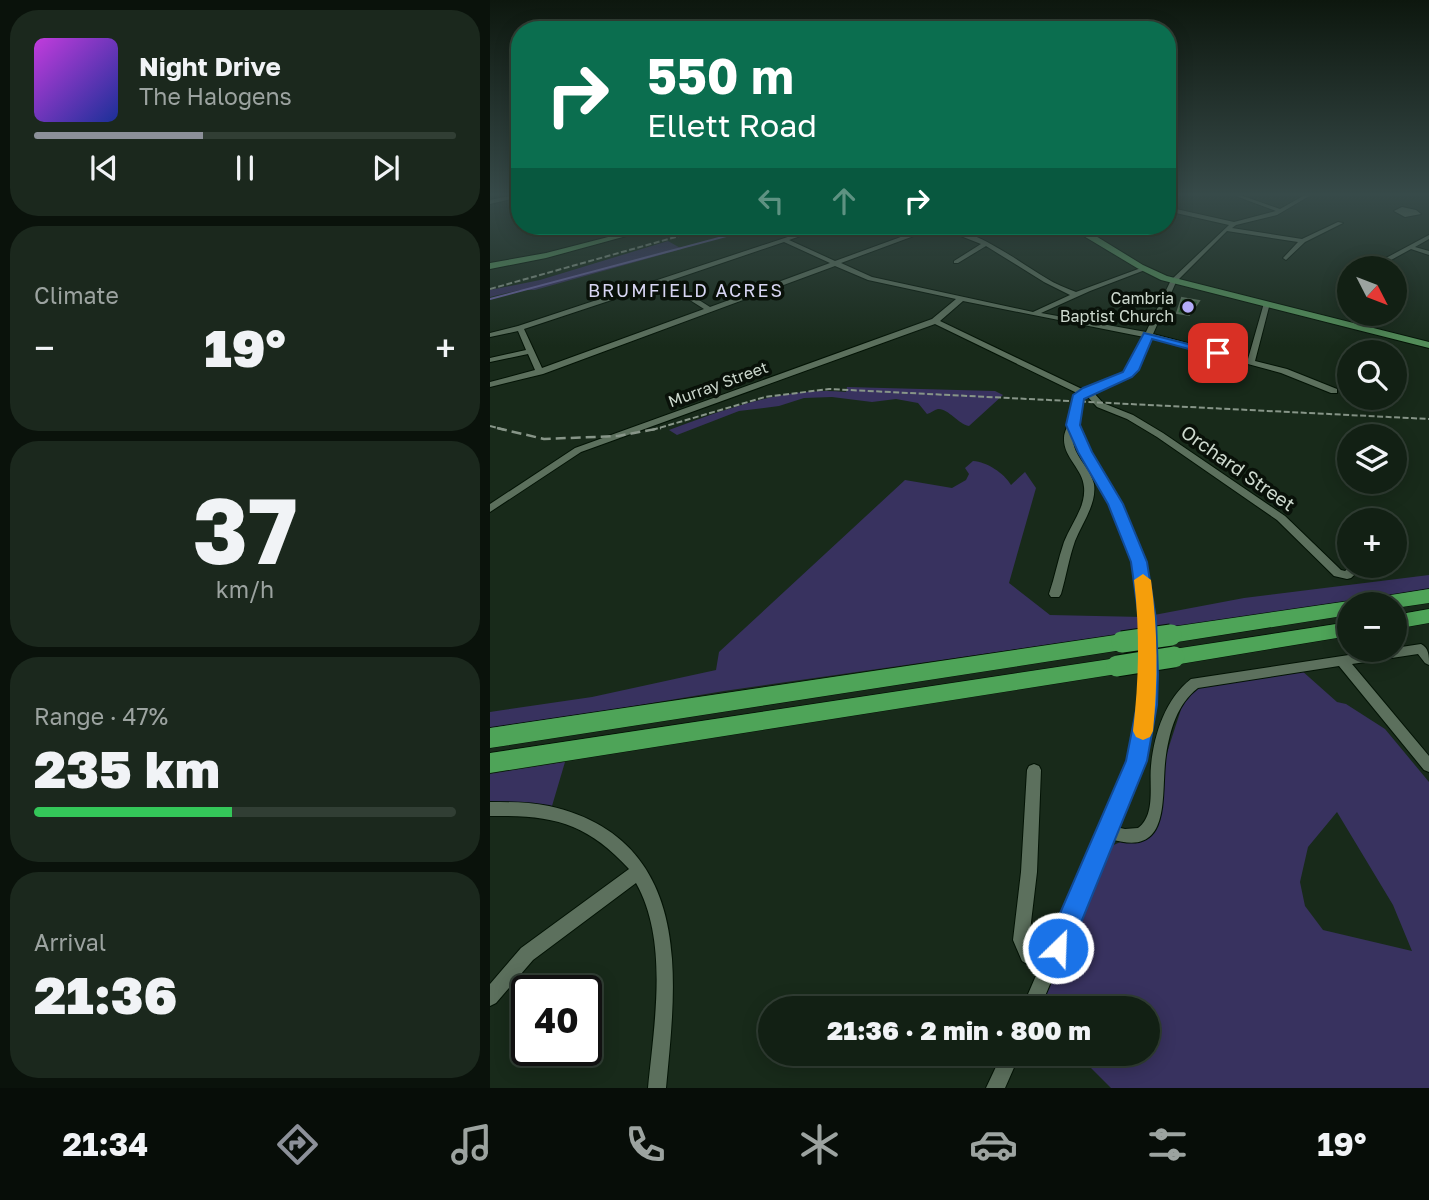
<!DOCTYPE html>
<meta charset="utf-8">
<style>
:root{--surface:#122014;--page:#1b281d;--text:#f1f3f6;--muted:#9ca3a0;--line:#313e34;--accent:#8c9099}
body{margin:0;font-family:"Golos Text",sans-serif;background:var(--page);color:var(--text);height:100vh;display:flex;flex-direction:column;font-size:26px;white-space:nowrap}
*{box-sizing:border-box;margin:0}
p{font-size:23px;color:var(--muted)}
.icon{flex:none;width:38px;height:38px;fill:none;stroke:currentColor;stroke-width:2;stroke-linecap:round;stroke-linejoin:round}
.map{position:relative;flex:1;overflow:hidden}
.details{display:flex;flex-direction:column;gap:10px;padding:10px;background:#0a120b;width:490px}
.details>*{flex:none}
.top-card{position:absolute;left:21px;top:21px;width:665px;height:214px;border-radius:28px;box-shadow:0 4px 18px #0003,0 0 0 2px var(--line);background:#0b6e4f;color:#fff;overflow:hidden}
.needle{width:46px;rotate:132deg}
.tools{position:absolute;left:847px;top:256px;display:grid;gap:14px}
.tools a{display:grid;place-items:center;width:70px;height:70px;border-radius:50%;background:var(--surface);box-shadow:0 4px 18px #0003,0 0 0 2px var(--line);font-size:35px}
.speed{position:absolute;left:21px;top:975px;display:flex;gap:14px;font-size:35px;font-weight:700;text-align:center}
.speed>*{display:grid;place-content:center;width:91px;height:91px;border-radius:50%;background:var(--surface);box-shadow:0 4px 18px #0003,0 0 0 2px var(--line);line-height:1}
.speed .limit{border:4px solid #111;border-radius:10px;background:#fff;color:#111}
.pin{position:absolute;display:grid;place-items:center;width:60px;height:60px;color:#fff;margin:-30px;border-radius:14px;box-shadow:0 4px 10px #0006}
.me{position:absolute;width:77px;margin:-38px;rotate:24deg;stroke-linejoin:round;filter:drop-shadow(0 0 5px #0008)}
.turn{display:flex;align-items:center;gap:24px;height:147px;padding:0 21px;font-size:32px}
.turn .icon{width:91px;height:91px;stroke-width:2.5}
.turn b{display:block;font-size:49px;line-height:60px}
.lanes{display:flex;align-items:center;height:66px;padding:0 21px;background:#0003;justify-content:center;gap:35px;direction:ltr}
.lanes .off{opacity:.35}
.big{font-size:52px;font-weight:800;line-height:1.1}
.details .widget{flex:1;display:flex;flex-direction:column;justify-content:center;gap:10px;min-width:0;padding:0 24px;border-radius:28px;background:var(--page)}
.details .dial{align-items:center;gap:0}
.dial b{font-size:91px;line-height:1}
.song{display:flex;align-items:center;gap:21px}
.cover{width:84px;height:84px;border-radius:10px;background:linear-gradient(135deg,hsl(290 70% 55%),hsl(230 70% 35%))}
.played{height:7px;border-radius:4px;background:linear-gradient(90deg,var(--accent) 40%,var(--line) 40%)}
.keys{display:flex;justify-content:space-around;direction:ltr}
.heat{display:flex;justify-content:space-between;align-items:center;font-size:38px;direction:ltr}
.charge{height:10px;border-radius:5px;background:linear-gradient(90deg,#34c759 47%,var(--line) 0)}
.trip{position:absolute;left:268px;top:996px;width:402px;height:70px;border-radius:35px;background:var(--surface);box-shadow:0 4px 18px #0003,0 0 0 2px var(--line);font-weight:800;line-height:70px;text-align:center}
.tabs{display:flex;height:112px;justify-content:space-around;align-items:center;background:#070d08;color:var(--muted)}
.tabs .icon{width:49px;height:49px}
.tabs .active{color:var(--accent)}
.tabs b{font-size:32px;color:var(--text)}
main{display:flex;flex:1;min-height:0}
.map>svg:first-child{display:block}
</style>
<main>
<section class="details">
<div class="widget">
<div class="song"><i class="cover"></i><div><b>Night Drive</b><p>The Halogens</p></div></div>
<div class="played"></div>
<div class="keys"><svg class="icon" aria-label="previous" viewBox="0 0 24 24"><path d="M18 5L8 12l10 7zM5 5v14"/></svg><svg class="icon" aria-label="pause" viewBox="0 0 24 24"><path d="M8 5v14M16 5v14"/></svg><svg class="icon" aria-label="next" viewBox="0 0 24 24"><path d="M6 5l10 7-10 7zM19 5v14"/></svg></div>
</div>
<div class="widget"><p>Climate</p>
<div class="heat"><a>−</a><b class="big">19°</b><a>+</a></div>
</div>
<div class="widget dial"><b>37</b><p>km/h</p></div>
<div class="widget"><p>Range · 47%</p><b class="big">235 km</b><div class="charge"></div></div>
<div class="widget"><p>Arrival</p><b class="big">21:36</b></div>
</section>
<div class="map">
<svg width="939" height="1088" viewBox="0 0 939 1088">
<rect width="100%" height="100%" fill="#182a1a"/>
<path fill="#38325f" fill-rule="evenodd" d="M178,241l14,8 -147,41h-15l-30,7v-7l50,-10z
M357,387l148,4 8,4 -34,31c-11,-2 -21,-18 -31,-17 -4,1 -7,4 -11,5l-9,-11 -22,-4 -24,3 -40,-5 -28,1 -25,8 -40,5 -62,24 -8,-5c56,-21 117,-44 177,-38z
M483,461c14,1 31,12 38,24l14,-13 11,16 -27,95 41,32 93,2v14l-419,60 -234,39v-18l102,-15 124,-27 3,-18 186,-172 47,8 14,-8 3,-6 -4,-6z
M939,575v15l-274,40 -1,-15 90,-17z
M811,670l36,32 9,2 39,25 44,53v306h-318l-34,-34h71v-46h-109l70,-161 16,-7h19l10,-7 3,-10 6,-58 22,-68 16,-11zM847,812l56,93 19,46 -89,-21 -18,-24 -5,-24 8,-35z
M75,762l-13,44 -23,-3 -39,2v-31z"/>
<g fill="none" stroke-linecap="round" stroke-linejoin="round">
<path stroke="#6860a1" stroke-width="2" d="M0,299l274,-73"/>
</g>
<path fill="#27622f" stroke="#5a6f5b" stroke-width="2" d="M692,298l17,3 -10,14 -12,-2z"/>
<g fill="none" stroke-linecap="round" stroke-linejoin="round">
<defs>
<path id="minor" d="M24,195h6v2l-30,7v-4z
M743,195h7l40,14 25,-14h6l-34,20 -41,10 -4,3 70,11 36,-17 5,1 -38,19 -19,18 -3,-2 1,-1 14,-15 -71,-11 -51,51 -23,52 95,25 16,-56 5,-1 1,1 -15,58 32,8 50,20v4h-6l-50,-20 -130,-35 -15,34 -13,8 -30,12 10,11 30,12 30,18 122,83 56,54 4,1 7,-6h13l-14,13 -4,1 -13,-3 -57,-56 -120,-83 -30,-18 -30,-12 -10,-11 -5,3 -5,26 13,27 31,52 23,59 10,79 -2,3 -4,2 -4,-2 -2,-3 -8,-79 -23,-59 -31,-52 -7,-17c-2,20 17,31 21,49 3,20 -12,39 -19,57 -6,17 -9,36 -14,53l-2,3h-8l-2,-3c6,-17 9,-35 15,-52 7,-18 22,-35 20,-55 -1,-18 -21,-30 -20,-49 0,-7 5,-13 6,-20 2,-9 1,-19 9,-24l-144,-70 -354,128 -91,60v-8l85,-56 357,-129 24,-20 -88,-19 -33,-14 -292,108 -53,13v-5l45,-12 -7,-16 -38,8v-4l36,-8 -8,-19 -28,6v-4l28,-7 303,-100h8l-40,14 46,21 96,-35c42,0 80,31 115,52 9,6 20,10 30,14l65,-24h4v2l-55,21 -49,22 105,19 25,-52 58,-55 -62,-14v-4l67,15 42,-11zM448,227l43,17 -27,17v2h4l28,-17 58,36 26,13 -37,17 -161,-35 -31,-14zM294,242l46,21 -120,44 -41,-26zM173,283l41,26 -162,59 -18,-39zM473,301l181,36 -14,32 -13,8 -33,13 -144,-69z
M912,207l14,3 5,4 -16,3 -11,-6z
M35,226h7l3,2 -3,2z
M125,226h6l10,8 -5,1z
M939,235v4l-14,8 14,4v4l-18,-6 -20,11 4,5c-9,5 -20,2 -28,-4l6,-5 13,2zM884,260l11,2 2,2h-5z
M931,644c8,4 8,12 8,21l-4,-2 -7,-9 -66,10 77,92v16l-5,-2 -85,-104 -141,22c-21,16 -28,42 -32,67 -6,38 8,104 -55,84l-71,169h-18l16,-37 -16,-10 -9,-21 8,-68 6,-102 2,-4 5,-2 5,2 2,4 -4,102 -8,67 5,10 11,7 85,-195 11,-56 2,-47 2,-3 4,-2 4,2 2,3 -2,47 -9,56 -28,66 9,2 13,-1c18,-13 11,-43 13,-62 3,-31 14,-67 40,-87z
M0,802c20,0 40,0 59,4 81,18 118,73 123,153 3,43 -2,86 -6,129h-18c6,-63 21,-147 -12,-205l-103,77 -37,43 -6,3v-22l31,-36 108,-79c-43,-47 -77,-54 -139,-53z
M512,1054h18l-15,34h-19z"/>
<path id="major" d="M161,226h12l-117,32 -56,11v-6l56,-10z
M577,226h10l9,4 57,35 24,11 262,66v6l-268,-68 -24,-12z"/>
<path id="highway" d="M939,589v14l-34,5v-4h-26l2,-5 7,-2z
M859,601l7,3h-7v11l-178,28 -7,-3 -3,-5 3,-5 7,-3z
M939,609v14l-34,6v-14z
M859,622v14l-175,29 -7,-2 -3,-6 3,-6 7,-2z
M632,634l7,3 3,5 -3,5 -7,3 -632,98v-20z
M627,658l7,2 3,6 -3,6 -7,2 -627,99v-20z"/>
</defs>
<use href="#minor" stroke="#031305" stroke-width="2"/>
<use href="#major" stroke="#031305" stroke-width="2"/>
<use href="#highway" stroke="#031305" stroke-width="1"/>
<use href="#minor" fill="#5c705d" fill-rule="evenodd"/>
<use href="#major" fill="#548f5a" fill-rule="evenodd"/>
<use href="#highway" fill="#4ea458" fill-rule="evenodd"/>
<path stroke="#879588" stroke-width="2" stroke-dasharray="6 2.5" stroke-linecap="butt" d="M0,289l225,-63
M0,426l15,4
M162,430l113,-33 64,-8 600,30"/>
<path stroke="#879588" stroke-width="2.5" stroke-dasharray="10 5" stroke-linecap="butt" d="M7,428l47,11 74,-3 43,-8"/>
<defs>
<path id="highway-bridge" d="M632,642l49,-7
M627,666l57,-9"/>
</defs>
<use href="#highway-bridge" stroke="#031305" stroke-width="23" stroke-linecap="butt"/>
<use href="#highway-bridge" stroke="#4ea458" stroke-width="21"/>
</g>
<linearGradient id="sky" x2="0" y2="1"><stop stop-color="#0d170e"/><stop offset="0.56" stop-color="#374a49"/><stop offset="1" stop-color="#374a49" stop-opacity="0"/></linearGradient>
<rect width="939" height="347" fill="url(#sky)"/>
<path fill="#1a73e8" stroke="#114b97" stroke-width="2" d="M654,333l80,20 -6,4 -66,-18 -13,31 -7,7 -48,22 -4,26 12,27 31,52 24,58 9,57 2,55 -1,31 -10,56 -80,196 -9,3 -9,-3 -4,-9 81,-187 11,-56 3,-31 -1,-55 -8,-57 -23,-58 -30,-52 -12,-27 7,-30 10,-7 40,-16z"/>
<path fill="#f59e0b" d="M653,574l8,6c7,52 7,100 2,151l-3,6 -7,3 -7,-3 -3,-6c6,-51 7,-99 1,-151z"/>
<circle fill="#b4acf9" stroke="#091109" stroke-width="2.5" cx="698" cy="307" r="7"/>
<g text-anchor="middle" stroke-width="7" stroke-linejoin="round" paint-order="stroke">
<g font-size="16" fill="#cdd9ce" stroke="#091109" text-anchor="end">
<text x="684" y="304">Cambria<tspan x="684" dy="18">Baptist Church</tspan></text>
</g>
<g font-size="16" fill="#cdd9ce" stroke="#091109">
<text transform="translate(228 384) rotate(-20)" y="6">Murray Street</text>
</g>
<g font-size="18" letter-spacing="2" fill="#d8d6f3" stroke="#091109">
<text x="196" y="297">BRUMFIELD ACRES</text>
</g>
<g font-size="19" fill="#cdd9ce" stroke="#091109">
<text transform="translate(748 468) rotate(35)" y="7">Orchard Street</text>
</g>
</g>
</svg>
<div class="tools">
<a><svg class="needle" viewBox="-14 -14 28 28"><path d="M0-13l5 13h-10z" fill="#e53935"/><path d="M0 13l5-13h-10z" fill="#9ca3a0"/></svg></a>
<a><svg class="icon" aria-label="search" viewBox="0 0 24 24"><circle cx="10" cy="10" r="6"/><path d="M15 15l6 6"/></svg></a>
<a><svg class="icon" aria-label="layers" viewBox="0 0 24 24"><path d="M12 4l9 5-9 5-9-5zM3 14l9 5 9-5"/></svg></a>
<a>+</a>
<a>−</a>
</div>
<div class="speed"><div class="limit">40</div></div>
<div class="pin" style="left:728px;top:353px;background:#d93025"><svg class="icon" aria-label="arrive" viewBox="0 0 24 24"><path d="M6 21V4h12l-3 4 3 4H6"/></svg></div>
<svg class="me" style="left:568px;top:948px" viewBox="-20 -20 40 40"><circle r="17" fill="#1a73e8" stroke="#fff" stroke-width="3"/><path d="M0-11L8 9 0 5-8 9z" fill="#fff"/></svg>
<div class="trip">21:36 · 2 min · 800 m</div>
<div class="top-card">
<div class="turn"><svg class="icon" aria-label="right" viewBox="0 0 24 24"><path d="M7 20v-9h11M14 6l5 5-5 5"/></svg><div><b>550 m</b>Ellett Road</div></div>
<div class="lanes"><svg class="icon off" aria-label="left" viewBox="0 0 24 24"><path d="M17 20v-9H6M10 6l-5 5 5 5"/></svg><svg class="icon off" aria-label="ahead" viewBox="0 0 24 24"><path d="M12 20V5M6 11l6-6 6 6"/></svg><svg class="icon" aria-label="right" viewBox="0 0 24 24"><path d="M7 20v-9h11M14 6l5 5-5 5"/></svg></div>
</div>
</div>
</main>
<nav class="tabs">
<b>21:34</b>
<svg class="icon active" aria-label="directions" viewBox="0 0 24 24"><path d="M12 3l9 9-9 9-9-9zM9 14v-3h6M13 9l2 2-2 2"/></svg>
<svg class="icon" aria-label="music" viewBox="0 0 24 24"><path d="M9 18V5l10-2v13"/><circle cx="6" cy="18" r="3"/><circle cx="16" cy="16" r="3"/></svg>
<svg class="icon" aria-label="phone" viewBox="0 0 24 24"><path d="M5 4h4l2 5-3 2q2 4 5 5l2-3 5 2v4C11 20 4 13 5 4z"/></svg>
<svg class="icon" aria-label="climate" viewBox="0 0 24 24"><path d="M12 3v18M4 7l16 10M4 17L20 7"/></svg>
<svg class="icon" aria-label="car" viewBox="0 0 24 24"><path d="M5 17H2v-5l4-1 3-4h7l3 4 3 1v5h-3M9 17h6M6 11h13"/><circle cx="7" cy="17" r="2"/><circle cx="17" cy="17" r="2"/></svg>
<svg class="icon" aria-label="filters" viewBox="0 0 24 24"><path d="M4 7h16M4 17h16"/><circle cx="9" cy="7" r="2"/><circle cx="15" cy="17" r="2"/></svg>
<b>19°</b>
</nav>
